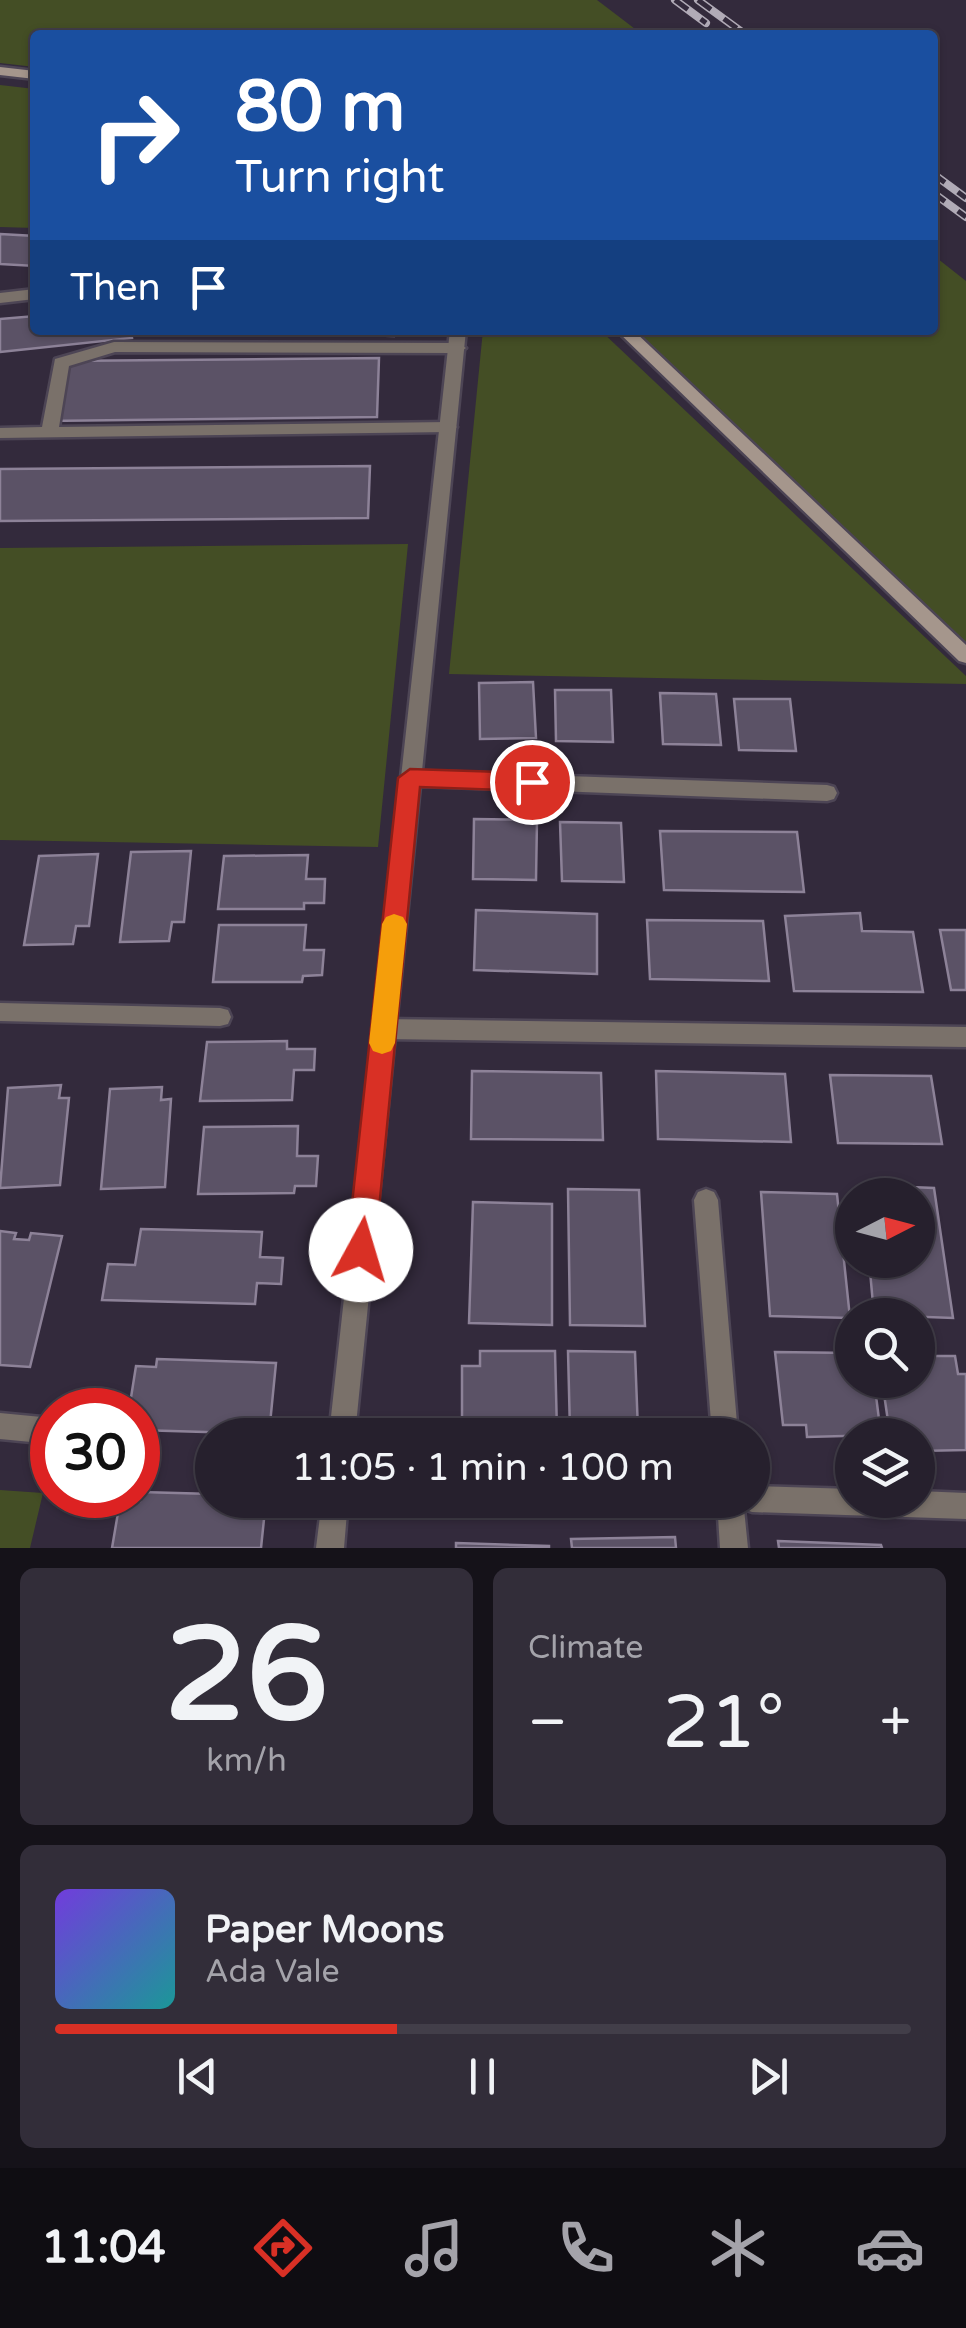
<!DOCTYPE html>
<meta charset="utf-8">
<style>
:root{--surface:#26202d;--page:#322d39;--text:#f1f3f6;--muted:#a4a3aa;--line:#423e49;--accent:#d93025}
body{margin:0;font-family:"Varela Round",sans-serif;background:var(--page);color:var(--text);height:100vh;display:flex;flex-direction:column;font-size:38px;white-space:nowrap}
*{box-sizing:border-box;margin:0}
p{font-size:32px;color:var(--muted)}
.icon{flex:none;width:55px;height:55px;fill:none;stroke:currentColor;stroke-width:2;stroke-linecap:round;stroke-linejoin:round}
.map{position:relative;height:1548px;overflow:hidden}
.details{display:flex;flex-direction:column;gap:20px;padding:20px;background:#151219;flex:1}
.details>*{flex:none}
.top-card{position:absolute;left:30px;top:30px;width:908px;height:305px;border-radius:10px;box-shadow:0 2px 8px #0004,0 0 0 2px var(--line);background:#1a4fa0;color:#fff;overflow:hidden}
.needle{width:65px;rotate:84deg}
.controls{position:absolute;left:835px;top:1178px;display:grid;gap:20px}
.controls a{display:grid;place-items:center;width:100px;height:100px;border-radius:50%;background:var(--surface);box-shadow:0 2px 8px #0004,0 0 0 2px var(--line);font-size:50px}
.speed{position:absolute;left:30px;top:1388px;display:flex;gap:20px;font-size:50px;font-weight:700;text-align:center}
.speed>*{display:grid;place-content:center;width:130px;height:130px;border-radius:50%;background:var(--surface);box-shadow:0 2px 8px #0004,0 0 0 2px var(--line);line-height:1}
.speed .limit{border:15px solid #d22;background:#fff;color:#111}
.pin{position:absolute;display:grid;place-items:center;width:85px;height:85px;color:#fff;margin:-42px;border:5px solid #fff;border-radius:50%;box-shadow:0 2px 10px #0007}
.me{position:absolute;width:110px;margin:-55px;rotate:6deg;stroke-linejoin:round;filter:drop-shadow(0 0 8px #0008)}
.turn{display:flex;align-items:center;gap:35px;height:210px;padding:0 40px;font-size:45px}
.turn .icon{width:130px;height:130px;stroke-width:2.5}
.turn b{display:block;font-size:70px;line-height:85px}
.then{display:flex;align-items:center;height:95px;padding:0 40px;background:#0003;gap:20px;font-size:38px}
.big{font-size:75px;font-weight:600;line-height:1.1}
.details .tile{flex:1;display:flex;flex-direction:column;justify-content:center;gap:15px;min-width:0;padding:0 35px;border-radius:15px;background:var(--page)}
.details .dial{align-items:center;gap:0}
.dial b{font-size:130px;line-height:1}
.song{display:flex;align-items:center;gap:30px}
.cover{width:120px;height:120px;border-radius:15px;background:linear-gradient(135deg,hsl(260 70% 55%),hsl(180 70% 35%))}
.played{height:10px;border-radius:5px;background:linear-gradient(90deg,var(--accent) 40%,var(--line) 40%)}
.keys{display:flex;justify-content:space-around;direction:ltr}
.heat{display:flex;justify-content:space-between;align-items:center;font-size:55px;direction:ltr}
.details .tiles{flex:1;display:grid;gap:20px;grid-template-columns:1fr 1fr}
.tile:last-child{grid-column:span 2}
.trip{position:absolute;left:195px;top:1418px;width:575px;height:100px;border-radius:50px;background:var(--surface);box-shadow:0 2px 8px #0004,0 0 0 2px var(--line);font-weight:600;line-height:100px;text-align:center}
.menu{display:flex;height:160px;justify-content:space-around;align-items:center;background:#0f0d12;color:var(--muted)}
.menu .icon{width:70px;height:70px}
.menu .current{color:var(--accent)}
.menu b{font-size:45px;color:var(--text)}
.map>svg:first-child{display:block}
</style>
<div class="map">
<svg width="966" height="1548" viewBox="0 0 966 1548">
<rect width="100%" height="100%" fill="#332a3c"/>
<path fill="#444e25" d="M0,0h597l46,35h-608v32l-35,-4z
M0,85l35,4v139l-35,-1z
M933,255l33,26v367l-337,-318h303z
M483,330h117l366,346v8l-517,-10z
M408,544l-30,303 -378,-7v-292z
M0,1490l43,3 -13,55h-30z"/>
<path fill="#5b5266" stroke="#8d8298" stroke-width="2.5" d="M0,234l35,2v30l-35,-2z
M35,316v14h96l1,8 -132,14v-33z
M158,330h237l-1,6z
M379,358l-2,59 -332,4 13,-60z
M370,466l-2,52 -368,3v-52z
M533,682l3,56 -56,1 -1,-56z
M555,690h56l2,52 -57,-1z
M660,693l56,1 5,51 -58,-1z
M734,699h56l6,52 -57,-1z
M474,819l63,1 -1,60 -63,-1z
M560,822l61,1 3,59 -62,-1z
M660,831l137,1 7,60 -140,-2z
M191,851l-7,71h-12l-3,19 -49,1 11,-90z
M98,854l-9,72h-13l-3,18 -49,1 15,-89z
M308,855l-2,24h19l-1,24h-20v6h-86l6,-53z
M476,910l121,4v60l-123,-4z
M860,913l2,18 51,1 10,60 -129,-1 -9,-75z
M647,920l116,1 6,60 -119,-2z
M219,925h87l-2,25h20l-2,25 -19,1 -1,6h-89z
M940,930h26v60h-15z
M287,1041v8h28l-1,21h-20l-2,30 -92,1 7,-59z
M472,1071l129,2 2,67 -132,-1z
M656,1071l129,3 6,68 -133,-3z
M830,1075l101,1 11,68 -104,-1z
M61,1085l-2,13h10l-9,87 -60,3 8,-100z
M162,1087l-1,13 10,-1 -6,88 -64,2 9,-100z
M298,1126l-1,30h21l-2,30h-21l-1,7 -96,1 6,-67z
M861,1185l73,3 19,130 -79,-3 -5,-55h49v-65h-56z
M568,1189l71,1 6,136 -75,-1z
M761,1192l76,2 13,124 -80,-2z
M473,1202l79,2v121l-83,-2z
M141,1229l121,3 -2,25 23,1 -2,26 -24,-1 -2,21 -153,-4 6,-36 27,1z
M0,1231l16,2 -2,6 15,1 2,-7 31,3 -32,131 -30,-2z
M480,1351h75l2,81h-95v-66h18z
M568,1351l67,1 3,79h-68z
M918,1351l10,1v4h27l3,18h8v76l-48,1v-16h-28l-8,-55h36z
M775,1352l77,1v27h22l7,55 -74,2 -1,-12h-23z
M157,1359l119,4 -7,71 -131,-4v-20h-9l7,-44 20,1z
M141,1492l71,2v6h54l-5,48h-149l8,-47h20z
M675,1537l1,11h-104l-1,-9z
M778,1541l103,4 1,3h-103z
M456,1543l93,3v2h-93z"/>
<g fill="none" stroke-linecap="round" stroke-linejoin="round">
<defs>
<path id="lane" d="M35,289v10l-35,4v-10z
M114,342l344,1 8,5 -8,5 -343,-1 -46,14 -10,61 390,-5 8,5 -8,5 -449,6v-10l42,-1 13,-68z
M384,1019l582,8v20l-582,-8 -8,-3 -3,-7 3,-7z"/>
<path id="street" d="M450,330h16l-44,441 405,14 7,2 3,6 -3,6 -7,2 -407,-15 -65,649h-26z
M0,1003l220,5 8,2 3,7 -3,7 -8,2 -220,-5z
M706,1189l8,3 4,8 20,235h-26l-18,-235 4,-8z
M0,1413l52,5v26l-52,-5z
M752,1486l100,3v11h66v-9l48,2v26l-214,-7 -8,-3 4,39h-28l-3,-48h35z
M322,1500h26l-4,48h-28z"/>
<path id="secondary" d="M0,67l35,4v8l-35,-4z
M616,330h17l333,315v18l-7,-2z"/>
</defs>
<use href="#lane" stroke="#4d4555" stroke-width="5"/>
<use href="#street" stroke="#4d4555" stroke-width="5"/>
<use href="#secondary" stroke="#4d4555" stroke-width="5"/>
<use href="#lane" fill="#7a716a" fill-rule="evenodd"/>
<use href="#street" fill="#7a716a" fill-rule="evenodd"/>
<use href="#secondary" fill="#a5968c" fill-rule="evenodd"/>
<defs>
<path id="rail" d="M675,0l31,23
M698,0l48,35
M932,173l34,25
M932,192l34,25"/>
</defs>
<use href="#rail" stroke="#b1abb7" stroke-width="8"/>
<use href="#rail" stroke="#332a3c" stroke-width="5" stroke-dasharray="16" stroke-linecap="butt"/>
</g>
<path fill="#d93025" stroke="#8d1f18" stroke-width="2.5" d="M410,769l122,4 12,9 -12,9 -112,-4 -45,463 -4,10 -10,3 -10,-3 -4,-10 51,-472z"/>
<path fill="#f59e0b" d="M394,914l9,3 4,7 -12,119 -4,8 -9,3 -9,-3 -4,-8 13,-119 4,-7z"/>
</svg>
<div class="controls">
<a><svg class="needle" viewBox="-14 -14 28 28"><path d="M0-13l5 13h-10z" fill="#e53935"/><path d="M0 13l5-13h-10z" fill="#a4a3aa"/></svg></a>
<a><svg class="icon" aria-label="search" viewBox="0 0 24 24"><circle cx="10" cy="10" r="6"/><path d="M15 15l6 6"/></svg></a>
<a><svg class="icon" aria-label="layers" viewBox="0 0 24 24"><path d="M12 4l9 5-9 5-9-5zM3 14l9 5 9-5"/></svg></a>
</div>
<div class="speed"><div class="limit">30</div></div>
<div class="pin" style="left:532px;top:782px;background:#d93025"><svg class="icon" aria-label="arrive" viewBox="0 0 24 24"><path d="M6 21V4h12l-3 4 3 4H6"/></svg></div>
<svg class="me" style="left:361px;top:1250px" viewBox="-20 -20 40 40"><circle r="19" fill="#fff"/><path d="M0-13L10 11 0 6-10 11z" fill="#d93025"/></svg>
<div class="trip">11:05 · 1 min · 100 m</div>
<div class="top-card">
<div class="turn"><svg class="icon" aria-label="right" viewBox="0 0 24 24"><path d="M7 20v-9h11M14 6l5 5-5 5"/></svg><div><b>80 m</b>Turn right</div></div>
<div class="then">Then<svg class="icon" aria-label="arrive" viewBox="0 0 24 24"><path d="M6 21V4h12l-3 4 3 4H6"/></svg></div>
</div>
</div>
<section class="details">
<div class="tiles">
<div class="tile dial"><b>26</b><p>km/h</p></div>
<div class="tile"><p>Climate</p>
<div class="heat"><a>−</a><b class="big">21°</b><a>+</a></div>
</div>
<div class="tile">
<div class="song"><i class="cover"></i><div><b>Paper Moons</b><p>Ada Vale</p></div></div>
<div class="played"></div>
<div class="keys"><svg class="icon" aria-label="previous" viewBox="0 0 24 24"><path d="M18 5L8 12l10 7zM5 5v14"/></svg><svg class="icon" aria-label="pause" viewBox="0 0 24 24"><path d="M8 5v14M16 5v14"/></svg><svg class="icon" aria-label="next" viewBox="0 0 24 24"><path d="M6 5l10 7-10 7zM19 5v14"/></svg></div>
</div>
</div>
</section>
<nav class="menu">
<b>11:04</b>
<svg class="icon current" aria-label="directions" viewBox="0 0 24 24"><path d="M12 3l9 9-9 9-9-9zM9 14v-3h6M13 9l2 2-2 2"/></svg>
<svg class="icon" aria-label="music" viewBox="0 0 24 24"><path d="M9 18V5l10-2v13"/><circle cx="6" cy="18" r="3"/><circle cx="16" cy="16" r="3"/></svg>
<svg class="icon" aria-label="phone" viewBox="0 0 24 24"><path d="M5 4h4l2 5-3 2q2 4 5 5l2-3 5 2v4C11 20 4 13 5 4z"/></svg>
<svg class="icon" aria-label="climate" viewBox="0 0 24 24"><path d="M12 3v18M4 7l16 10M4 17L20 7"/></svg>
<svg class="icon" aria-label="car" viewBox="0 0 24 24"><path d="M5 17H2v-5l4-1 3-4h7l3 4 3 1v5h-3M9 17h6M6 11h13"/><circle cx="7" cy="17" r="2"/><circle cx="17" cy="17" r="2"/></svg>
</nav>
